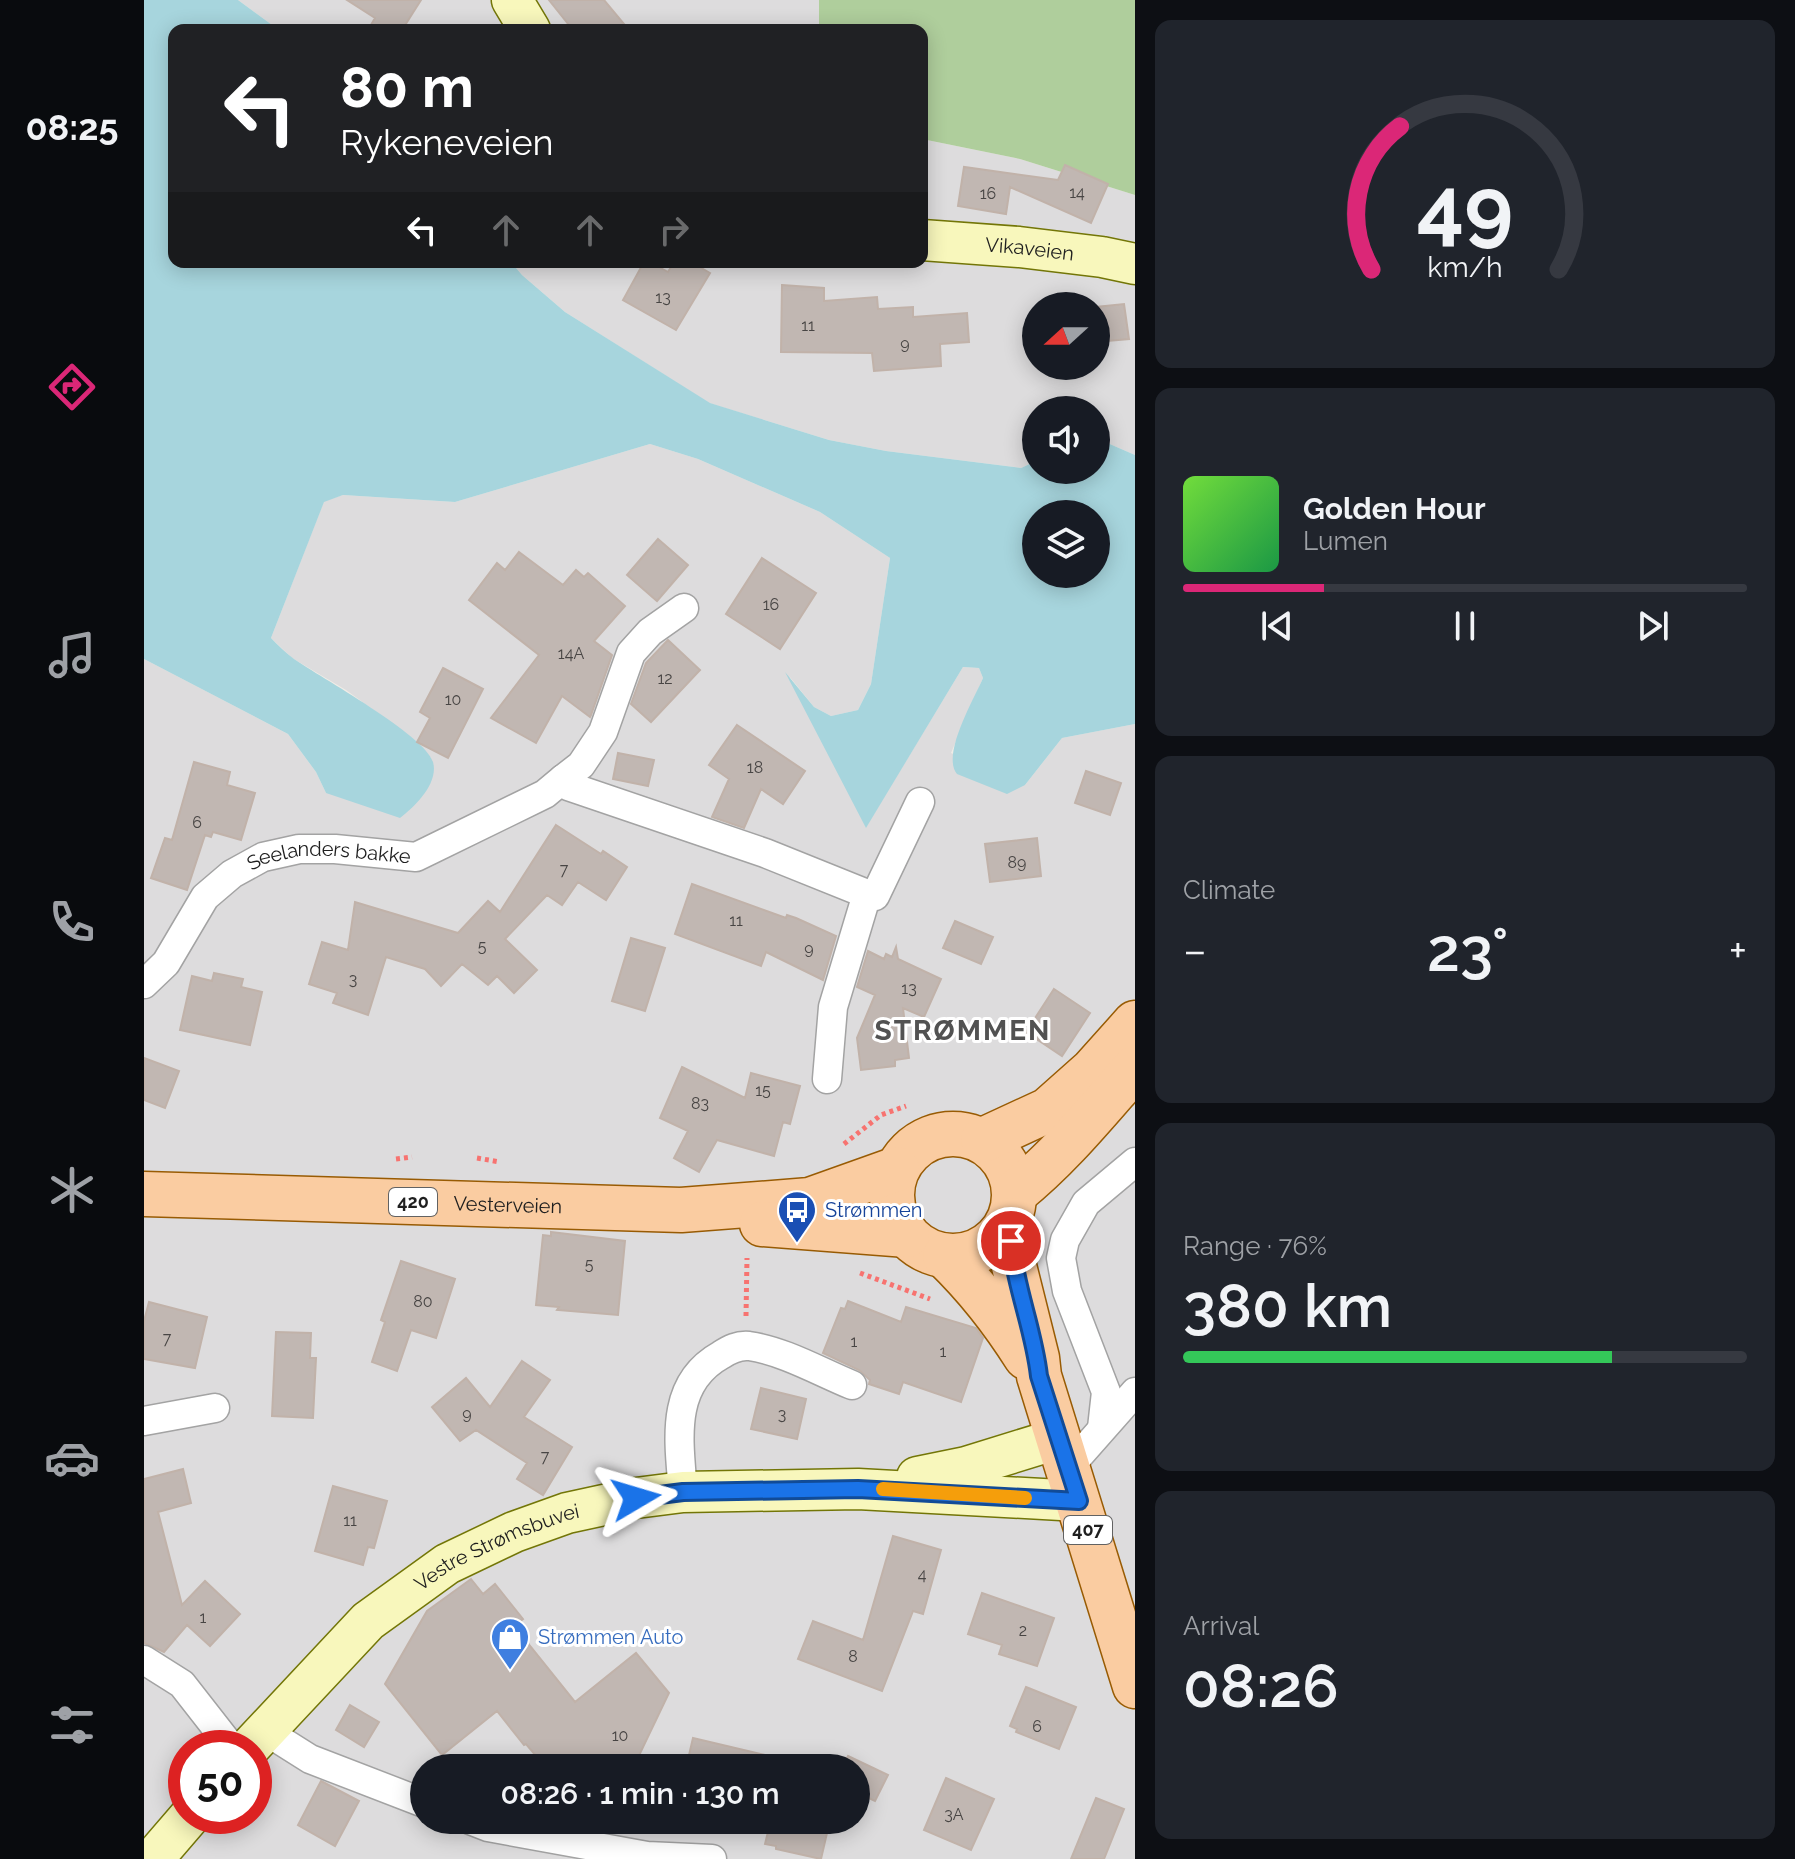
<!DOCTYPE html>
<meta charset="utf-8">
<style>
:root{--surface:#171b24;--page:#20242c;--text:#f1f3f6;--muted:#9ea1a6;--line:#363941;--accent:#db2777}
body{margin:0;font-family:Raleway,sans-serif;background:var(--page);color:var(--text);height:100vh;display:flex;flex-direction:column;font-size:30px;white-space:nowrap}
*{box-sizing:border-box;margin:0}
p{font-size:26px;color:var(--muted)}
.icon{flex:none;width:44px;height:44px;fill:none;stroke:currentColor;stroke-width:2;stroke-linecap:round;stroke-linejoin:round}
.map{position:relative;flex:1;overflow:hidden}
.panel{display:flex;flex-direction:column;gap:20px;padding:20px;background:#0d0f14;width:660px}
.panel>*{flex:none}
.hud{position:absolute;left:24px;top:24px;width:760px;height:244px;border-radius:16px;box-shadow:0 4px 20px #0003;background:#202124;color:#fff;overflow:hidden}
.needle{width:52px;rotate:249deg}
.fabs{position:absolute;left:878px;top:292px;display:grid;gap:16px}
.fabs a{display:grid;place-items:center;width:88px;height:88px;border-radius:50%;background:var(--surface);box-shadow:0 4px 20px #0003;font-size:40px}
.speed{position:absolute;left:24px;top:1730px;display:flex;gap:16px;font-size:40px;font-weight:700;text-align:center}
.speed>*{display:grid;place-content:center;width:104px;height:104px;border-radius:50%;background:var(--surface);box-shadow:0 4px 20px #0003;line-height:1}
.speed .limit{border:12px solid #d22;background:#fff;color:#111}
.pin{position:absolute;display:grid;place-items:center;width:68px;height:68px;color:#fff;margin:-34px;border:4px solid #fff;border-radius:50%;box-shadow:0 2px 8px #0007}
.me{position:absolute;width:88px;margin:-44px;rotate:83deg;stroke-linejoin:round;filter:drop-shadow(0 0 6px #0008)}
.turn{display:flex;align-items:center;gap:28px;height:168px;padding:0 40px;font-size:36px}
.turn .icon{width:104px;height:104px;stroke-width:2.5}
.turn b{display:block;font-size:56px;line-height:68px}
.lanes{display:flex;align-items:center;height:76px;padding:0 40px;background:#0003;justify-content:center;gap:40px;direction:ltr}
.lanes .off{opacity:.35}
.big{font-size:60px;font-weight:600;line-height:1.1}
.panel .tile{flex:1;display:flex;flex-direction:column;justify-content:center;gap:12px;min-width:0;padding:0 28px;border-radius:16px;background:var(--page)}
.panel .dial{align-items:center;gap:0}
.dial svg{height:208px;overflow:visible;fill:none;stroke:var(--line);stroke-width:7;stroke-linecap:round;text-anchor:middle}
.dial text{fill:var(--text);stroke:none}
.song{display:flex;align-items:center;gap:24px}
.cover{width:96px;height:96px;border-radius:12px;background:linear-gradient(135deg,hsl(100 70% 55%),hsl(140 70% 35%))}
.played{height:8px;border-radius:4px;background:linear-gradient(90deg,var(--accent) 25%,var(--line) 25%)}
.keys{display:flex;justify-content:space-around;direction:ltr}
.heat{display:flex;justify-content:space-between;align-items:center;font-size:44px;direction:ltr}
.charge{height:12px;border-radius:6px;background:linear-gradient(90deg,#34c759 76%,var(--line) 0)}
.trip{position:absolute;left:266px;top:1754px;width:460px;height:80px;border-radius:40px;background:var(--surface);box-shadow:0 4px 20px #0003;font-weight:600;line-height:80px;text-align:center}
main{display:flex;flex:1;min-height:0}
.tab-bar{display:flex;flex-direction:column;width:144px;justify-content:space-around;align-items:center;background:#090b0e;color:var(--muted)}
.tab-bar .icon{width:56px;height:56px}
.tab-bar .current{color:var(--accent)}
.tab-bar b{font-size:36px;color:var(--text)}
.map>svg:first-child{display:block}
</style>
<main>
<nav class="tab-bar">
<b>08:25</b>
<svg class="icon current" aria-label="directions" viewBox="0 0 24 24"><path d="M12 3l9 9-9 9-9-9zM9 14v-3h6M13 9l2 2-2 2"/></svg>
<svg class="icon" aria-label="music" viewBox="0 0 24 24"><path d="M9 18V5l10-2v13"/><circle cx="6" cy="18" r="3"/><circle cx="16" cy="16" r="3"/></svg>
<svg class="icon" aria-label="phone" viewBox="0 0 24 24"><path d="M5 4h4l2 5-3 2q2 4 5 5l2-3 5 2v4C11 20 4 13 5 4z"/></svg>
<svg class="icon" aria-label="climate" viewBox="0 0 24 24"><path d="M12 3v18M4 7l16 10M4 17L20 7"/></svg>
<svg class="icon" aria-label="car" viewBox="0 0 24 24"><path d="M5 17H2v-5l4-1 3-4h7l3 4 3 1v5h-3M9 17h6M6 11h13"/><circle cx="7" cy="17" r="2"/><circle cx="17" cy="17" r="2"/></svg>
<svg class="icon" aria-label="filters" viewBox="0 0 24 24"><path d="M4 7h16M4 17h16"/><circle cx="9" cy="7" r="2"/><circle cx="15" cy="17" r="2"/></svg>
</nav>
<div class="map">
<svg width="991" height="1859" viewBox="0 0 991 1859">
<rect width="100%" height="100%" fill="#f0ece6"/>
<path fill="#dddcdd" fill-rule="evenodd" d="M94,0h581v30h-540z
M778,139l98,20 115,36v260l-39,-17v-28h-60v51l-15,7 -135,-17 -57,-11 -120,-37 -144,-91 -43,-37 -11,-13h411zM892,306h60v60h-60z
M506,444l48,15 122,53 70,46 -19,126 -13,26 -27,6 -17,-9 -25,-31 77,151 97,-160 16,1 4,10 -32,75 74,32 37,-47 73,-14v1135h-991v-1200l144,75 28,38 10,21 105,-35 -15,-17 -70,-51 -54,-32 -21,-20 53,-137 19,-6 112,7zM42,1748h68v68h-68zM280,1768h432v52h-432z"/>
<path fill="#afce9c" d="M675,0h316v195l-115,-36 -98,-20v-109h-103z"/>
<path fill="#a7d5dd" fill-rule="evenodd" d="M0,0h94l41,30h-105v232h337l11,13 43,37 145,91 119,37 57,11 135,17 15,-7v9h60v-32l39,17v269l-73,14 -37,47 -18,9 -50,-20c-16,-19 17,-75 26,-96l-4,-10 -16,-1 -97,161 -81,-156 29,35 17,9 27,-6 13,-26 19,-126 -70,-46 -122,-53 -48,-15 -195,58 -112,-7 -19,7 -53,136c7,7 15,15 23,21 26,18 131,76 139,103 6,21 -18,45 -33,56l-74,-25 -10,-21 -28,-38 -144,-75zM892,514h60v60h-60z"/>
<path fill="#c1b7b2" stroke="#c1b2a9" stroke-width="2" d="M203,0h74l-19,30h-34l7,-12z
M405,0h55l25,30h-56z
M921,165l43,19 -17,39 -81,-36 -4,27 -48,-8 6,-39 94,13z
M500,262h6l18,10 6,-10h17l19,11 -34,57 -53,-30z
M638,285l42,3v13l53,-4 1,12 35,-2v10l54,-4 2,29 -29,2 1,22 -67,5 -2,-18 -91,-1z
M980,304l5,35 -33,3v-35z
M514,539l30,26 -31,36 -30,-26z
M375,552l44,33 13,-15 8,7 4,-4 37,33 -31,35 18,14 -21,60 -1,2 -28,-21 -26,47 -45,-25 48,-63 -70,-55 28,-37 8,7z
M618,558l54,35 -36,56 -54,-35z
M524,640l32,30 -49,52 -20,-18 15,-41z
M299,668l40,21 -35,69 -31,-16 13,-24 -10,-6z
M593,725l68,46 -22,33 -22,-15 -17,39 -32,-11 17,-38 -20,-14z
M474,753l36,7 -6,26 -35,-7z
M50,762l36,10 -3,13 28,8 -14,47 -28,-8 -2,5 -6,-2 -18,55 -36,-12 14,-40 7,2z
M942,771l35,12 -11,32 -35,-12z
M412,825l45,29 2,-3 24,16 -21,33 -28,-18 -16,23 -15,-10 -42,44 32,31 -23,23 -17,-17 -9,9 -26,-21 -21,22 -16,-17 -39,-12 -18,58 -35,-12 4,-10 -28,-9 13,-42 26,8 7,-48 103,31 30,-32 12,11z
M893,838l4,38 -51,6 -5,-38z
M548,884l94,34 1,-3 9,3 40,18 -13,44 -57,-28 -5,14 -86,-32z
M811,921l38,16 -12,27 -38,-16z
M487,938l34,10 -20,63 -33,-10z
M752,947l2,12 43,20 -17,38 -21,-9 6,50 -14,2v6l-34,4 -4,-32 18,-43 -18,-8 11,-36 16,8 2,-5 6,3z
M70,973l29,6 -2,8 21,5 -12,53 -70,-15 12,-54 20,5z
M910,989l36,24 -28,43 -36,-24z
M0,1058l35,13 -14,37 -21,-8z
M538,1067l63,31 6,-25 49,13 -10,38 -7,-2 -9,34 -57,-16 -18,32 -25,-14 14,-27 -28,-13z
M407,1232l74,9 -7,74 -61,-5 2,-3 -23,-2 7,-70 8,1z
M257,1261l54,18 -19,59 -25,-8 -14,41 -25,-9 13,-40 -4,-2z
M704,1301l53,21 5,-15 70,21 7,10 -22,64 -58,-20 -4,12 -30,-10 1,-4 -11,-10 -36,-17 18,-45 4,1z
M5,1302l58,15 -12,51 -51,-9v-38z
M132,1332l35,1 -1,25h6l-3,60 -41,-2z
M378,1361l28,19 -26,37 48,30 -29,48 -26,-16 10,-16 -51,-33 -16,11 -28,-34 34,-29 24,29z
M617,1388l45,11 -9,40 -46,-10z
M39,1469l8,34 -33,9 24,93 23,-24 35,33 -30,32 -23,-21 -23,27 -20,-9v-164z
M189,1486l54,15 -13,47 -6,-1 -5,18 -48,-14z
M749,1536l48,14 -18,64 -10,-3 -31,80 -84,-32 15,-38 50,19z
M327,1579l12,15 12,-10 28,35 -9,7 61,76 61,-49 33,40 -36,75h-82l-9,-5 -16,-19 -2,1 -27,-34 -55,44 -57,-71 42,-73z
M838,1593l72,25 -17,48 -38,-12 3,-9 -34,-11z
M882,1687l50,20 -17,42 -43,-17 1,-3 -7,-3z
M206,1705l29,17 -15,25 -28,-17z
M549,1738l81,19 -2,11h-86z
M704,1756l40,19 -13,26 -13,-6 -6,11v-38h-14z
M802,1778l48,21 -23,51 -47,-20z
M177,1781l38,20 -24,45 -37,-21z
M952,1798l28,11 -20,50h-33z
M627,1820h59l-9,39 -45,-10v-3l-11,-2z"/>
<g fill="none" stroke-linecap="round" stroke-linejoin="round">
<defs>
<g id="minor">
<path d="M419,779l18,-14 22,-33 28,-79 19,-21 34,-24"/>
<path d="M723,894l8,2 45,-94"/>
<path id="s1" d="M0,984l22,-21 39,-66 27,-23 31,-17 36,-8h36l81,8 129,-63 18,-15 5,7 197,67 102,41"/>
<path d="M683,1079l6,-72 34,-113"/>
<path d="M0,1421l71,-13"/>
<path d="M958,1428l4,-36 -39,-101 -6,-33 4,-18 21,-37 49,-41"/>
<path d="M924,1468l67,-76"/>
<path d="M539,1492c-4,-51 -14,-108 38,-137 9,-6 17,-10 28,-9 35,5 71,26 103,39"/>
<path d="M0,1660l38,24 50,64"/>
<path d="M120,1730l46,29 114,44"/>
<path d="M326,1820l18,7 159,29 65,3"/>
</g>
<g id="secondary">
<path d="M368,0l18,30"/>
<path id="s2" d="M778,240l97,7 83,10 33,7"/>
<path d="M773,1477l49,-10 91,-28"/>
<path id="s3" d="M105,1748l119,-127 79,-57 67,-32 53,-19 69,-15 47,-6 175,-3 221,12"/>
<path d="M9,1859l37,-43"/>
</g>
<g id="primary">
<circle cx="809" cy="1195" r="61"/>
<path d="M839,1140l65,-30 45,-40 42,-47"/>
<path d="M871,1193c45,-36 82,-82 120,-125"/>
<path id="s4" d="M0,1194l537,16 129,-10 87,-31"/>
<path d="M866,1220l3,42 24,96 2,18 96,310"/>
<path d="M618,1224l145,11"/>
<path d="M801,1256c32,31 57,63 81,101"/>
</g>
</defs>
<use href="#minor" stroke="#a3a3a3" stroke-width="31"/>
<use href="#secondary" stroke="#737607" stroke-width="43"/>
<use href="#primary" stroke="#985b03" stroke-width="47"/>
<path stroke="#f77370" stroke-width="5" stroke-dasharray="4 4" stroke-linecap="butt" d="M700,1144l37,-29 25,-9
M333,1158l23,4
M252,1159l16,-2
M716,1273l70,26
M602,1316l1,-58"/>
<use href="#minor" stroke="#fff" stroke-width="28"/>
<use href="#secondary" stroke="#f8f7bc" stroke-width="40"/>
<use href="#primary" stroke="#facca1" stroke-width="44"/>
</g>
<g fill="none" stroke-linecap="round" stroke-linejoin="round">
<defs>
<path id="route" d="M492,1498l47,-6 175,-3 221,12 -40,-125c-5,-46 -24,-89 -28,-135"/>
</defs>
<use href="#route" stroke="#114b97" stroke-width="20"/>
<use href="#route" stroke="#1a73e8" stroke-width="14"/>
<path stroke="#f59e0b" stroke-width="14" d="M739,1489l142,9"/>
</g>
<defs>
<symbol id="bus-pin" viewBox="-11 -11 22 30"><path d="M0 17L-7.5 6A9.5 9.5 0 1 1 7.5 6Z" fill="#1a4fb4" stroke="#fff"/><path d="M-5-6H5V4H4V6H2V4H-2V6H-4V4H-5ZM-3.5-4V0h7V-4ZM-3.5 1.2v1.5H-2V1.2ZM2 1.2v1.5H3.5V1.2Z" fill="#fff"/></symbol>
<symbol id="shop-pin" viewBox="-11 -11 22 30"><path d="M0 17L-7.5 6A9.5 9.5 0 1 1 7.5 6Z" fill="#3f7fe0" stroke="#fff"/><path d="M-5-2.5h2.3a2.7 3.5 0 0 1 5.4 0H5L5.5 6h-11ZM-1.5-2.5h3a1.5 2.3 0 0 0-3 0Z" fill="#fff"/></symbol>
</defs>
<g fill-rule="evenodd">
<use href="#bus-pin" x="631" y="1188" width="44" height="60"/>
<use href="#shop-pin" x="344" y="1615" width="44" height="60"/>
</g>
<g text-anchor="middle" stroke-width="6" stroke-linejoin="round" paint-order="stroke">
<g font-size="16" fill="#484544">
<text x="933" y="198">14</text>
<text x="844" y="199">16</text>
<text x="519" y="303">13</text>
<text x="664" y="331">11</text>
<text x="761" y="349">9</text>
<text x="627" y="610">16</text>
<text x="427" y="659">14A</text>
<text x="521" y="684">12</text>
<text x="309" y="705">10</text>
<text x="611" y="773">18</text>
<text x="53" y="828">6</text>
<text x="873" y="868">89</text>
<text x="420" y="875">7</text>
<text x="592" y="926">11</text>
<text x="338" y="952">5</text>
<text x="665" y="954">9</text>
<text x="209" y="985">3</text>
<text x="765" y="994">13</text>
<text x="619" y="1096">15</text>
<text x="556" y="1109">83</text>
<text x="445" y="1270">5</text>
<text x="279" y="1307">80</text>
<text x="23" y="1344">7</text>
<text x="710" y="1347">1</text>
<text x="799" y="1357">1</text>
<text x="323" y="1419">9</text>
<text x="638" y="1420">3</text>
<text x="401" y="1462">7</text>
<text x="206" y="1526">11</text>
<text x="778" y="1580">4</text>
<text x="59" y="1623">1</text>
<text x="879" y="1636">2</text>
<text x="709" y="1662">8</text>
<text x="893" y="1732">6</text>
<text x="476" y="1741">10</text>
<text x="810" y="1820">3A</text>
</g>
<g fill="#fff" stroke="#626262" stroke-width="2">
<rect x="245" y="1188" width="48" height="28" rx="6"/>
<rect x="920" y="1516" width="48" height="28" rx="6"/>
</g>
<g font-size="18" font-weight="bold" fill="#1f1f1f">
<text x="269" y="1208">420</text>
<text x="944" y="1536">407</text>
</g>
<g font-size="20" fill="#1f1f1f" stroke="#fff">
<text dy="7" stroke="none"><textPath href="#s2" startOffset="108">Vikaveien</textPath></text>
<text dy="7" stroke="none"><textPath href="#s1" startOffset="244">Seelanders bakke</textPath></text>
<text dy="7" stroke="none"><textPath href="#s4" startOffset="364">Vesterveien</textPath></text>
<text dy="7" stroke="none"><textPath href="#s3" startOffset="324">Vestre Strømsbuvei</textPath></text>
</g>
<g font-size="20" fill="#164399" stroke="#fff" text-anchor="start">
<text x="681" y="1217">Strømmen</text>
</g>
<g font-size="20" fill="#366cbe" stroke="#fff" text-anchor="start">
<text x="394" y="1644">Strømmen Auto</text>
</g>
<g font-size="28" font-weight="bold" letter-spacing="2" fill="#525252" stroke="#fff">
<text x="819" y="1040">STRØMMEN</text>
</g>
</g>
</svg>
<div class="fabs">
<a><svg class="needle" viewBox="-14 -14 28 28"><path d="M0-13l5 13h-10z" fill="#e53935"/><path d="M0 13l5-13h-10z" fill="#9ea1a6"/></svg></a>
<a><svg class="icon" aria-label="sound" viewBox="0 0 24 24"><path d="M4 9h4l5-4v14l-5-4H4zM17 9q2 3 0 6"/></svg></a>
<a><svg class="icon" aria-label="layers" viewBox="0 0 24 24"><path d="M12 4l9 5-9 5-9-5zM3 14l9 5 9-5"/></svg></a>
</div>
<div class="speed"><div class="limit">50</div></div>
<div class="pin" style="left:867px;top:1241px;background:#d93025"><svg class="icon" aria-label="arrive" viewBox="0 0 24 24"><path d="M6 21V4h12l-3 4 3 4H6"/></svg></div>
<svg class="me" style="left:492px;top:1498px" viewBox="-20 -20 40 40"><path d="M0-17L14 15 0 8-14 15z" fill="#1a73e8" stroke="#fff" stroke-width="4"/></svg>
<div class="trip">08:26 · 1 min · 130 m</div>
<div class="hud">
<div class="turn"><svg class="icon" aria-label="left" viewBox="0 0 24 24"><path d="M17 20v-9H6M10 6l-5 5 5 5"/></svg><div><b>80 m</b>Rykeneveien</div></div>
<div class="lanes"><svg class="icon" aria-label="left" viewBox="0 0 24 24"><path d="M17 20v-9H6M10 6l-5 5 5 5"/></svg><svg class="icon off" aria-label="ahead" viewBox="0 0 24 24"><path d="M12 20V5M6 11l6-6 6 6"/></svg><svg class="icon off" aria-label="ahead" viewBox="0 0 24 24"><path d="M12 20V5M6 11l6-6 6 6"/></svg><svg class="icon off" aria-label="right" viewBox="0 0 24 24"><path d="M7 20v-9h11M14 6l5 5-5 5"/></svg></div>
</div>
</div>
<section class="panel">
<div class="tile dial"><svg viewBox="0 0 100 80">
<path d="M14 69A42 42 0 1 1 86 69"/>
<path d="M14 69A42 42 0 0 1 25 14" stroke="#db2777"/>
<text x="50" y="56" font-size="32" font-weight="700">49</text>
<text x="50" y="72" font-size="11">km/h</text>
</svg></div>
<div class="tile">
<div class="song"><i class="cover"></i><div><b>Golden Hour</b><p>Lumen</p></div></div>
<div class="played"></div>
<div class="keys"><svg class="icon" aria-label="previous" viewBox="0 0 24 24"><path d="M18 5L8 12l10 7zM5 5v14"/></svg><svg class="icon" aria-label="pause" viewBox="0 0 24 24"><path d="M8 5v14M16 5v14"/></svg><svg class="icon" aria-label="next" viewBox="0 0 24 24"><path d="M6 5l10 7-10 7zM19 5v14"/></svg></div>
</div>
<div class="tile"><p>Climate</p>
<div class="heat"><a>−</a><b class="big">23°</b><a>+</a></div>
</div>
<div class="tile"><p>Range · 76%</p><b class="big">380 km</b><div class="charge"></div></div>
<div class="tile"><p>Arrival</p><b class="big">08:26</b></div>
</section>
</main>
